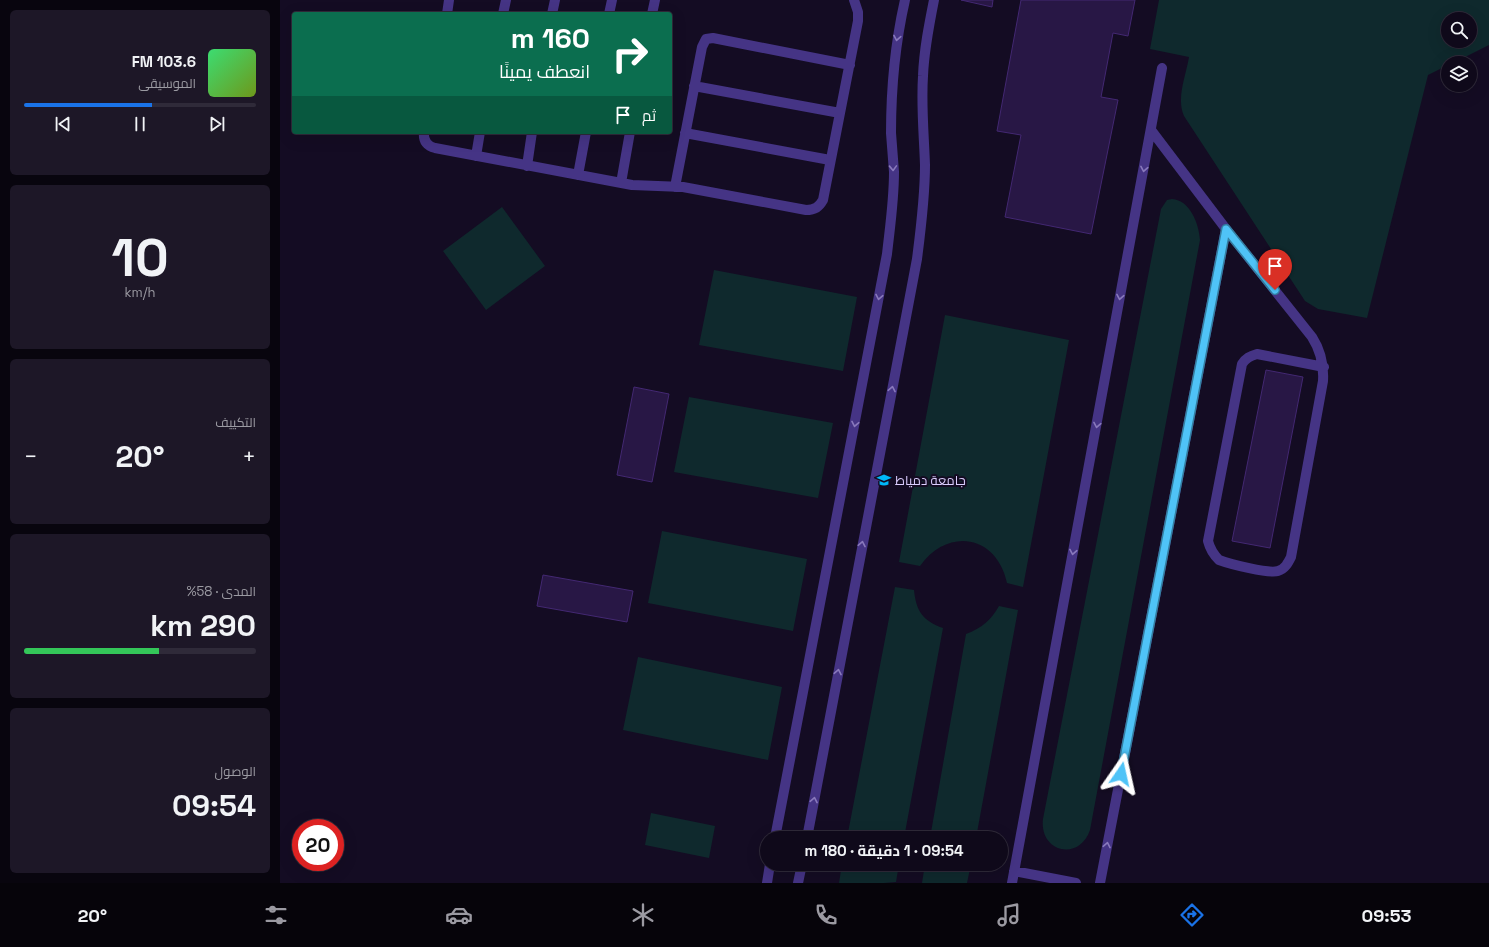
<!DOCTYPE html>
<html lang="ar">
<meta charset="utf-8">
<style>
:root{--surface:#0f091a;--page:#1d1727;--text:#f1f3f6;--muted:#9b9aa2;--line:#2f2a39;--accent:#1a73e8}
body{margin:0;font-family:"Space Grotesk",Cairo,sans-serif;background:var(--page);color:var(--text);direction:rtl;height:100vh;display:flex;flex-direction:column;font-size:15px;white-space:nowrap}
*{box-sizing:border-box;margin:0}
p{font-size:13px;color:var(--muted)}
.icon{flex:none;width:22px;height:22px;fill:none;stroke:currentColor;stroke-width:2;stroke-linecap:round;stroke-linejoin:round}
.map{position:relative;flex:1;overflow:hidden;direction:ltr}
.sheet{display:flex;flex-direction:column;gap:10px;padding:10px;background:#08050e;width:280px}
.sheet>*{flex:none}
.guide{position:absolute;left:12px;top:12px;width:380px;height:122px;border-radius:4px;box-shadow:0 4px 16px #0002,0 0 0 1px var(--line);direction:rtl;background:#0b6e4f;color:#fff;overflow:hidden}
.tools{position:absolute;left:1161px;top:12px;display:grid;gap:8px}
.tools a{display:grid;place-items:center;width:36px;height:36px;border-radius:50%;background:var(--surface);box-shadow:0 4px 16px #0002,0 0 0 1px var(--line);font-size:20px}
.speed{position:absolute;left:12px;top:819px;display:flex;gap:8px;font-size:20px;font-weight:700;text-align:center}
.speed>*{display:grid;place-content:center;width:52px;height:52px;border-radius:50%;background:var(--surface);box-shadow:0 4px 16px #0002,0 0 0 1px var(--line);line-height:1}
.speed .limit{border:6px solid #d22;background:#fff;color:#111}
.pin{position:absolute;display:grid;place-items:center;width:34px;height:34px;color:#fff;margin:-41px -17px;border-radius:50% 50% 50% 0;rotate:-45deg;box-shadow:0 0 4px #0007}
.pin .icon{rotate:45deg}
.me{position:absolute;width:44px;margin:-22px;rotate:11deg;stroke-linejoin:round;filter:drop-shadow(0 0 3px #0008)}
.turn{display:flex;align-items:center;gap:14px;height:84px;padding:0 16px;font-size:18px}
.turn .icon{width:52px;height:52px;stroke-width:2.5}
.turn b{display:block;font-size:28px;line-height:34px}
.then{display:flex;align-items:center;height:38px;padding:0 16px;background:#0003;gap:8px;font-size:15px}
.big{font-size:30px;font-weight:700;line-height:1.1}
.sheet .widget{flex:1;display:flex;flex-direction:column;justify-content:center;gap:6px;min-width:0;padding:0 14px;border-radius:6px;background:var(--page)}
.sheet .dial{align-items:center;gap:0}
.dial b{font-size:52px;line-height:1}
.song{display:flex;align-items:center;gap:12px}
.cover{width:48px;height:48px;border-radius:6px;background:linear-gradient(135deg,hsl(140 70% 55%),hsl(80 70% 35%))}
.played{height:4px;border-radius:2px;background:linear-gradient(90deg,var(--accent) 55%,var(--line) 55%)}
.keys{display:flex;justify-content:space-around;direction:ltr}
.heat{display:flex;justify-content:space-between;align-items:center;font-size:22px;direction:ltr}
.charge{height:6px;border-radius:3px;background:linear-gradient(90deg,#34c759 58%,var(--line) 0)}
.trip{position:absolute;left:480px;top:831px;width:248px;height:40px;border-radius:20px;background:var(--surface);box-shadow:0 4px 16px #0002,0 0 0 1px var(--line);font-weight:700;line-height:40px;text-align:center;direction:rtl}
.tab-bar{display:flex;height:64px;justify-content:space-around;align-items:center;background:#06040a;color:var(--muted)}
.tab-bar .icon{width:28px;height:28px}
.tab-bar .active{color:var(--accent)}
.tab-bar b{font-size:18px;color:var(--text)}
main{display:flex;flex:1;min-height:0}
.map>svg:first-child{display:block}
</style>
<main>
<div class="map">
<svg width="1209" height="883" viewBox="0 0 1209 883">
<rect width="100%" height="100%" fill="#140c23"/>
<path fill="#0f292d" fill-rule="evenodd" d="M879,0h330v45l-36,18h-5v2l-20,10 -61,243 -49,-9 -13,-8 -121,-185c-8,-18 2,-40 5,-59l-39,-8zM1168,19h22v22h-22z
M892,199c18,1 27,25 28,41l-110,590c-11,32 -51,22 -47,-11l118,-610 6,-9z
M222,207l43,59 -59,44 -43,-59z
M434,270l143,27 -14,74 -144,-26z
M665,315l124,25 -46,247 -16,-4c-10,-47 -58,-57 -87,-17l-21,-4z
M409,397l144,26 -15,75 -144,-26z
M382,531l145,28 -14,72 -145,-28z
M615,587l19,3c2,21 9,31 29,38l-39,210h-57z
M719,606l19,4 -42,228h-46l36,-204c16,-6 25,-14 33,-28z
M358,657l144,30 -14,73 -145,-30z
M371,813l64,13 -6,32 -64,-13z
M562,864h57l-3,18 -12,1h-45z
M645,864h46l-4,19h-45z"/>
<path fill="#281745" stroke="#432872" d="M681,0h32l-1,7z
M741,0h114l-7,36 -15,-3 -12,64 17,3 -27,134 -86,-17 16,-82 -24,-4z
M986,370l37,7 -33,171 -38,-7z
M354,387l35,7 -17,88 -35,-7z
M263,575l90,16 -6,31 -90,-16z"/>
<g fill="none" stroke-linecap="round" stroke-linejoin="round">
<path stroke="#453485" stroke-width="10" d="M167,14l2,-14
M223,14l3,-14
M272,14l3,-14
M329,14l3,-14
M372,14l3,-14
M414,86l146,27
M871,130l75,99 86,108c9,14 12,27 11,44l-32,176c-3,6 -6,12 -13,14 -9,3 -48,-7 -59,-11 -6,-6 -9,-11 -11,-19l34,-177c4,-6 8,-8 15,-10l67,13
M144,132c-1,9 3,14 11,16l197,37 51,2 123,23c9,0 13,-3 17,-10l35,-179v-9l-4,-12
M405,133l145,27
M196,156l4,-24
M247,166l5,-34
M298,175l8,-43
M341,183l9,-51
M395,187l27,-140 4,-8 7,-1 137,27
M495,838l112,-584c3,-27 7,-54 7,-82 -1,-13 -2,-26 -3,-39 0,-45 4,-89 14,-133
M527,838l110,-579c4,-31 8,-62 8,-94 -1,-30 -4,-59 -2,-89 1,-26 6,-51 11,-76
M734,871l62,12
M487,883l3,-19
M518,883l4,-19
M732,883l150,-815
M820,883l126,-654"/>
</g>
<defs><path id="oneway-chevron" d="M-2-3.5L2.5 0L-2 3.5" fill="none" stroke-width="1.6" stroke-linecap="round" stroke-linejoin="round"/></defs>
<g stroke="#8979bc">
<use href="#oneway-chevron" transform="translate(617 38) rotate(100)"/>
<use href="#oneway-chevron" transform="translate(613 168) rotate(88)"/>
<use href="#oneway-chevron" transform="translate(864 169) rotate(100)"/>
<use href="#oneway-chevron" transform="translate(599 297) rotate(101)"/>
<use href="#oneway-chevron" transform="translate(840 297) rotate(100)"/>
<use href="#oneway-chevron" transform="translate(612 389) rotate(-79)"/>
<use href="#oneway-chevron" transform="translate(575 424) rotate(101)"/>
<use href="#oneway-chevron" transform="translate(817 425) rotate(100)"/>
<use href="#oneway-chevron" transform="translate(582 544) rotate(-79)"/>
<use href="#oneway-chevron" transform="translate(793 552) rotate(100)"/>
<use href="#oneway-chevron" transform="translate(558 672) rotate(-79)"/>
<use href="#oneway-chevron" transform="translate(534 800) rotate(-79)"/>
<use href="#oneway-chevron" transform="translate(827 845) rotate(-79)"/>
</g>
<g fill="none" stroke-linecap="round" stroke-linejoin="round">
<defs>
<path id="route" d="M841,774l105,-545 49,61"/>
</defs>
<use href="#route" stroke="#337fa1" stroke-width="10"/>
<use href="#route" stroke="#4fc3f7" stroke-width="7"/>
</g>
<defs>
<symbol id="university-bare" viewBox="-9 -9 18 18"><path d="M0-5L7-2L0 1L-7-2ZM-4 1L0 2.5L4 1V4Q0 6-4 4Z" fill="#00b7f9" stroke="#140c23" stroke-width="2.5" paint-order="stroke"/></symbol>
</defs>
<g fill-rule="evenodd">
<use href="#university-bare" x="594" y="470" width="20" height="20"/>
</g>
<g text-anchor="middle" stroke-width="4" stroke-linejoin="round" paint-order="stroke">
<g font-size="13" fill="#dcceff" stroke="#140c23" text-anchor="start">
<text x="615" y="485">جامعة دمياط</text>
</g>
</g>
</svg>
<div class="tools">
<a><svg class="icon" aria-label="search" viewBox="0 0 24 24"><circle cx="10" cy="10" r="6"/><path d="M15 15l6 6"/></svg></a>
<a><svg class="icon" aria-label="layers" viewBox="0 0 24 24"><path d="M12 4l9 5-9 5-9-5zM3 14l9 5 9-5"/></svg></a>
</div>
<div class="speed"><div class="limit">20</div></div>
<div class="pin" style="left:995px;top:290px;background:#d93025"><svg class="icon" aria-label="arrive" viewBox="0 0 24 24"><path d="M6 21V4h12l-3 4 3 4H6"/></svg></div>
<svg class="me" style="left:841px;top:774px" viewBox="-20 -20 40 40"><path d="M0-17L14 15 0 8-14 15z" fill="#4fc3f7" stroke="#fff" stroke-width="4"/></svg>
<div class="trip">09:54 · 1 دقيقة · 180 m</div>
<div class="guide">
<div class="turn"><svg class="icon" aria-label="right" viewBox="0 0 24 24"><path d="M7 20v-9h11M14 6l5 5-5 5"/></svg><div><b>160 m</b>انعطف يمينًا</div></div>
<div class="then">ثم<svg class="icon" aria-label="arrive" viewBox="0 0 24 24"><path d="M6 21V4h12l-3 4 3 4H6"/></svg></div>
</div>
</div>
<section class="sheet">
<div class="widget">
<div class="song"><i class="cover"></i><div><b>103.6 FM</b><p>الموسيقى</p></div></div>
<div class="played"></div>
<div class="keys"><svg class="icon" aria-label="previous" viewBox="0 0 24 24"><path d="M18 5L8 12l10 7zM5 5v14"/></svg><svg class="icon" aria-label="pause" viewBox="0 0 24 24"><path d="M8 5v14M16 5v14"/></svg><svg class="icon" aria-label="next" viewBox="0 0 24 24"><path d="M6 5l10 7-10 7zM19 5v14"/></svg></div>
</div>
<div class="widget dial"><b>10</b><p>km/h</p></div>
<div class="widget"><p>التكييف</p>
<div class="heat"><a>−</a><b class="big">20°</b><a>+</a></div>
</div>
<div class="widget"><p>المدى · 58%</p><b class="big">290 km</b><div class="charge"></div></div>
<div class="widget"><p>الوصول</p><b class="big">09:54</b></div>
</section>
</main>
<nav class="tab-bar">
<b>09:53</b>
<svg class="icon active" aria-label="directions" viewBox="0 0 24 24"><path d="M12 3l9 9-9 9-9-9zM9 14v-3h6M13 9l2 2-2 2"/></svg>
<svg class="icon" aria-label="music" viewBox="0 0 24 24"><path d="M9 18V5l10-2v13"/><circle cx="6" cy="18" r="3"/><circle cx="16" cy="16" r="3"/></svg>
<svg class="icon" aria-label="phone" viewBox="0 0 24 24"><path d="M5 4h4l2 5-3 2q2 4 5 5l2-3 5 2v4C11 20 4 13 5 4z"/></svg>
<svg class="icon" aria-label="climate" viewBox="0 0 24 24"><path d="M12 3v18M4 7l16 10M4 17L20 7"/></svg>
<svg class="icon" aria-label="car" viewBox="0 0 24 24"><path d="M5 17H2v-5l4-1 3-4h7l3 4 3 1v5h-3M9 17h6M6 11h13"/><circle cx="7" cy="17" r="2"/><circle cx="17" cy="17" r="2"/></svg>
<svg class="icon" aria-label="filters" viewBox="0 0 24 24"><path d="M4 7h16M4 17h16"/><circle cx="9" cy="7" r="2"/><circle cx="15" cy="17" r="2"/></svg>
<b>20°</b>
</nav>
